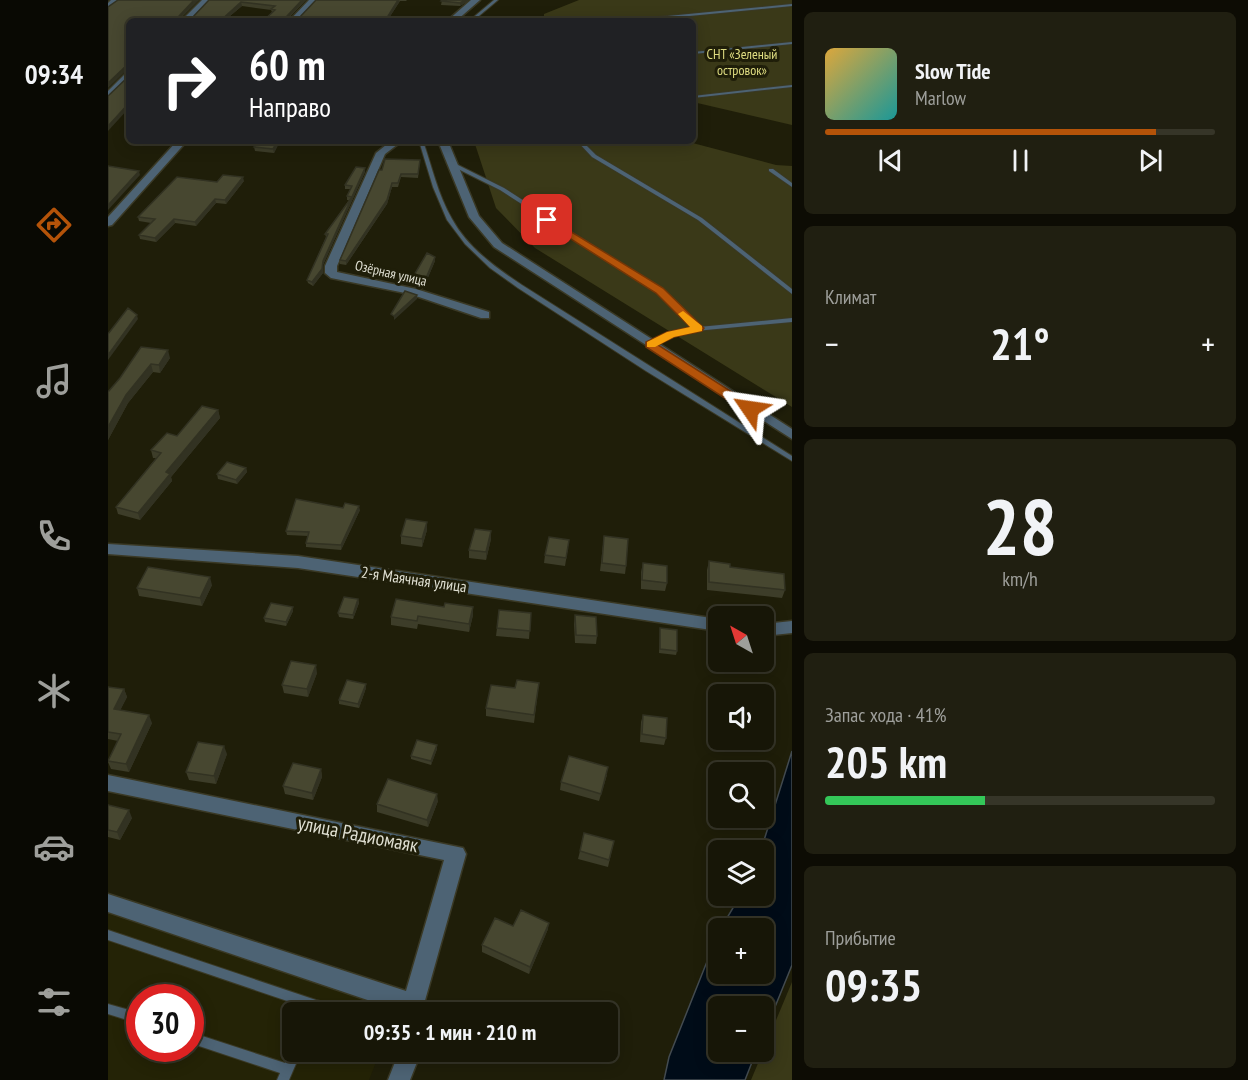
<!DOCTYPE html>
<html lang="ru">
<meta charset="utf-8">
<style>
:root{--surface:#171607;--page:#201f11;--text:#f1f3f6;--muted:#9e9f9b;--line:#363528;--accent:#b45309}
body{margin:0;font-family:"PT Sans Narrow",sans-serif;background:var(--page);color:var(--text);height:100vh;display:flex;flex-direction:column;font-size:22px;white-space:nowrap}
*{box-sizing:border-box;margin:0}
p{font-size:20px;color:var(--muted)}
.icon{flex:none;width:33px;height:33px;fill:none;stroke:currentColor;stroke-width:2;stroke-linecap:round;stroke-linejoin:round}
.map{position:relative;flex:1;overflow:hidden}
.drawer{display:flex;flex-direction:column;gap:12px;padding:12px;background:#0d0c04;width:456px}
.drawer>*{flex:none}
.hud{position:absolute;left:18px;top:18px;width:570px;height:126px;border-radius:9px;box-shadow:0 3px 15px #0003,0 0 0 2px var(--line);background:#202124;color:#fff;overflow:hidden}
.needle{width:39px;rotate:321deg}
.tools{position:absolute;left:600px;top:606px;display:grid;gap:12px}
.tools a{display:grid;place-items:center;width:66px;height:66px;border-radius:9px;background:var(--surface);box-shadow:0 3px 15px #0003,0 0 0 2px var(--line);font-size:30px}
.speed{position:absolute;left:18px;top:984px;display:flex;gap:12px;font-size:30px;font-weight:700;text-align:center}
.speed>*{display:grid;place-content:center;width:78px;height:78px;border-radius:50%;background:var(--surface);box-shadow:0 3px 15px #0003,0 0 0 2px var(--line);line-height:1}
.speed .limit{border:9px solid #d22;background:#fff;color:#111}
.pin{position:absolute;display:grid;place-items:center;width:51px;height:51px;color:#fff;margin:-26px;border-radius:12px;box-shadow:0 3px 9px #0006}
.me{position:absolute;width:66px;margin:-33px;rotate:302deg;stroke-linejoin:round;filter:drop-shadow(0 0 4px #0008)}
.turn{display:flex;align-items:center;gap:21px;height:126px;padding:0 24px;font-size:27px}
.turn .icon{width:78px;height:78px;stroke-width:2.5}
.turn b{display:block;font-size:42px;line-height:51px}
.big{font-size:45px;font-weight:700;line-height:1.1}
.drawer .tile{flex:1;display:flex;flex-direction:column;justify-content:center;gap:9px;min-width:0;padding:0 21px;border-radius:9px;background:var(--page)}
.drawer .dial{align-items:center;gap:0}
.dial b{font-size:78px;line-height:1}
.song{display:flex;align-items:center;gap:18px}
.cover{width:72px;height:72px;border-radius:9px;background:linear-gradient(135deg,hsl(40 70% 55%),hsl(180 70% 35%))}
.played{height:6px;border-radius:3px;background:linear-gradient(90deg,var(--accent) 85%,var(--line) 85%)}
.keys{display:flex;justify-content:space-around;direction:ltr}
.heat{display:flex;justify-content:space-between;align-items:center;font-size:33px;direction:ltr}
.charge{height:9px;border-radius:4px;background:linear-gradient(90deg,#34c759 41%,var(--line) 0)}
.trip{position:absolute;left:174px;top:1002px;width:336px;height:60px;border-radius:9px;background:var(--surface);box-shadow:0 3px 15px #0003,0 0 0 2px var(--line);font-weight:700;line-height:60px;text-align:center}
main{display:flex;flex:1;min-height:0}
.tab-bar{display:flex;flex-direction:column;width:108px;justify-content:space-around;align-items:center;background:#090903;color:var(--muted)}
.tab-bar .icon{width:42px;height:42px}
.tab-bar .current{color:var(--accent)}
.tab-bar b{font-size:27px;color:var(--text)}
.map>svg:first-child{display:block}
</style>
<main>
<nav class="tab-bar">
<b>09:34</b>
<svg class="icon current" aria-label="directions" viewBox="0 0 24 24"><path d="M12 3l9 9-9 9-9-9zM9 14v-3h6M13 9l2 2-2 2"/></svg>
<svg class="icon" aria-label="music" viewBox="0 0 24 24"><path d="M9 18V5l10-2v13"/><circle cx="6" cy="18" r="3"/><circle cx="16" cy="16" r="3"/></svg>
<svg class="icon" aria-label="phone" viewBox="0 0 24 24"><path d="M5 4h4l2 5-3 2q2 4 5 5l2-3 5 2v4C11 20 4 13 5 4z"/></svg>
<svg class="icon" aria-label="climate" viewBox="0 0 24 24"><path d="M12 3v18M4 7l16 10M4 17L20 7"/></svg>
<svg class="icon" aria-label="car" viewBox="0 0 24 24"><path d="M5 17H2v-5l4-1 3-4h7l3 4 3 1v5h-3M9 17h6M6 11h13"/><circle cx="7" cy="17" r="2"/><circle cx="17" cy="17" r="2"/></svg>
<svg class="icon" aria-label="filters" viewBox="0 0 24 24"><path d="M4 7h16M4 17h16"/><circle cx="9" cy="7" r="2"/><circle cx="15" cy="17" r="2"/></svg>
</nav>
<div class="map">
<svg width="684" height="1080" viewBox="0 0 684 1080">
<rect width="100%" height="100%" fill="#1f1e09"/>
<path fill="#242306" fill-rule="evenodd" d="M0,906l288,100 -2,6h-102v40h88l-11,28h-261zM32,998h50v50h-50z"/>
<path fill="#3a3918" d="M471,0h213v125l-99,-23v-81h-149v-7z
M366,141h211l91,24 16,1v241l-257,-159 -39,-40z
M684,982v98h-41z"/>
<path fill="#000c18" stroke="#434b50" stroke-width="1.5" d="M684,751v214l-28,69v-28h-46v46h38l-11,28h-81l5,-23 49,-123v40h46v-46h-43l19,-32h24v-46h-3z"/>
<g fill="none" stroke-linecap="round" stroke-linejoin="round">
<defs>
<path id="lane" d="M386,0h4l-25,21h-4z
M684,4v2l-154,15h-14l2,-1z
M684,42v2l-99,10v-2z
M684,85v2l-99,11v-2z
M311,141h4c9,26 15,54 29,78 16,29 43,48 70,66l270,171v5l-146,-90 -128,-83 -28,-20 -25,-24 -18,-24 -14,-33z
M469,141h5l14,14 106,63 90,71v5l-94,-74 -106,-63z
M342,163h4l50,25 158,102 37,37 93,-9v4l-107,10 -33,14h-4v-2l34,-15 11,-2 -35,-35 -158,-102 -50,-25z
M661,169h4l19,14v4l-23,-16z
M0,930l208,70 4,1 1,4 -3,7h-11l1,-4 -200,-68z
M0,1004l32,9v11l-32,-10z
M82,1032l95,31 7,-15v4h9l-12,28h-12l3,-7 -90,-30z"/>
<path id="street" d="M3,0h9l-12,9v-6z
M94,0h8l-20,21h-9z
M201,0h8l-20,21h-8z
M363,0h9l-24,21h-9z
M21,70v8l-21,21v-8z
M69,141h10l-75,84 -4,1v-9z
M283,141h11l-17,13 -48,112v6l79,17 73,23v6h-8l-71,-24 -79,-16 -6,-5v-7l51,-113z
M330,141h10l31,75 23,27 290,186v10l-298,-192 -25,-30z
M0,544l190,12 420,63v12l-420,-63 -190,-14z
M684,621v12l-28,3v-12z
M0,775l355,73 3,6 -42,150 -1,8h-20l-295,-100v-18l298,97 38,-131 -336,-69z
M291,1052h22l-11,28h-22z"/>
</defs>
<use href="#lane" stroke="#3a3925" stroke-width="2"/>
<use href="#street" stroke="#3a3925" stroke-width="3"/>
<use href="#lane" fill="#4d6374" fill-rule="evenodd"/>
<use href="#street" fill="#4d6374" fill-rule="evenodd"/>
</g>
<path fill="#3d3d29" d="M91,0l-19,19h11l18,-19h97l-18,19h10l18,-19h91l-1,1h-6l-13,20h-124l9,-9 -1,-2 -29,-4 -18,15h-95v47l-21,-61z
M334,0h28l-10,6 -19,-1z
M151,141h21l-6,12 -19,-2 -1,-4z
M312,160l-2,18 -17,-1 -3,10h-6l-5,17 -41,61 -6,-1v-4l42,-90z
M257,168v4l-42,93v8l-10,13 -5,-3 -1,-3 19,-43 -1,-3 24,-34h-2v-4l4,-7h-6v-4z
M136,181l-18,23 -10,-1 -20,23 -21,-3 -19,19 -16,-3 -1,-4 12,-12 -12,-2 -1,-4 79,-35z
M327,257v4l-12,28 -13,-4v-3z
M33,347l29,11 -10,15 -7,-1 -25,31 -20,37v-48l12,-14z
M110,410l2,8 -49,59 1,4 -32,39 -22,-6 -2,-7 40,-49h-3l-2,-8 26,-14z
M138,468l1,4 -10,12 -19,-5 -1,-5z
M252,510l-19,40 -35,-3v-4l2,-7 -21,-1 -1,-4z
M319,530l-5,17 -21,-3v-8z
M383,531v8l-5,21 -17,-2v-8z
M496,536l22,30 -1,8 -25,-3z
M460,548l-3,18 -21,-3 1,-8z
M601,561l21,6 55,23 -3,8 -75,-8v-20z
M535,563l24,20 -2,8 -24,-2v-17z
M104,585l-10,21 -63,-10 -2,-8z
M250,599l1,4 -6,16 -14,-2 -1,-4z
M185,607v4l-7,15 -21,-4 -1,-4z
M423,613l-2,26 -33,-3 1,-8z
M365,615l-4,17 -51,-8 -1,5 -26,-4v-8z
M467,615l22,21 -1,8 -21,-1 -1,-19z
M552,628l17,23 -1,4 -17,-2z
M209,673l-9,24 -24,-4 -2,-8z
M258,684v4l-7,20 -20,-4v-4z
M0,687l16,2 3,8 -7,13 32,13 -23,49 -18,-3 -3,-7 10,-21 -10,-2z
M430,691l-4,32 -48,-7v-8z
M535,715l23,23 -2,7 -24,-3 1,-20z
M329,745v4l-6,16 -20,-6v-3z
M119,754l-11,30 -27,-4 -3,-8z
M213,769l1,8 -9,23 -28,-6 -2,-8z
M499,775l-8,26 -39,-11 1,-8z
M330,801l-10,26 -51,-15v-8z
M0,805l24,13 -12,22 -12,-3z
M506,841l-6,26 -30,-8 2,-8z
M405,926l35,3 -19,45 -47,-22v-7z"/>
<path fill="#323222" d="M86,0h5l-20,19v-3z
M194,0h4l-19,19v-3z
M290,0l2,1 -13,20h-2z
M357,0h5l-10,6v-3z
M133,2l1,4 -18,15h-4z
M20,64l1,4 -21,20v-5z
M21,103v5l-21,23v-5z
M169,141h3l-6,12 -1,-4z
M257,168v4l-42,93v8l-10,13 -1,-4z
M31,171l1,4 -32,35v-5z
M135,177l1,4 -18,23 -1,-4z
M284,183v4l-5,17 -41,61v-4z
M107,199l1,4 -20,23 -1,-4z
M66,219l1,4 -19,19 -1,-4z
M327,257v4l-12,28v-4z
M309,295v4l-23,21v-4z
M29,315l1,4 -30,41v-5z
M60,350l2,8 -10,15 -1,-8z
M43,364l2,8 -25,31 -20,37v-13l18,-32z
M110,410l2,8 -49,59 1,4 -32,39 -2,-7 28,-41z
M138,468l1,4 -10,12 -1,-4z
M251,506l1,4 -19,40v-5z
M319,522v8l-5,17v-8z
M383,531v8l-5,21v-8z
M102,577l2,8 -10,21 -2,-8z
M250,599l1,4 -6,16v-4z
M185,607v4l-7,15v-4z
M365,607v8l-4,17v-8z
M208,665l1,8 -9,24 -1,-8z
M258,684v4l-7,20 -1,-4z
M16,689l3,8 -10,20 -3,-8z
M41,715l3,8 -23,49 -3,-8z
M329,745v4l-6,16v-4z
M116,746l3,8 -11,30 -2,-8z
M213,769l1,8 -9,23 -1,-7z
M329,794l1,7 -10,26 -1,-7z
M21,810l3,8 -12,22 -3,-8z
M441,923l-1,6 -19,45 1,-7z"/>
<path fill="#474730" stroke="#323222" stroke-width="1.5" d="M10,0h76l-15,16v3h12l18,-19h93l-15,16v3h11l18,-19h82l-13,21 -45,-1v1h-77l12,-11 -4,-1 4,-3 -34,-4 -21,19h-91v44l-1,-1 -20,19v-76z
M334,0h23l-5,3 -19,-2z
M21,76v27l-21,23v-30z
M151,141h18l-4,8 -19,-2z
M277,159l35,1 -2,14h-17l-3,9h-6l-5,17 -41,61 -6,-1 39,-90h3z
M0,166l31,5 -31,34z
M248,167l9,1 -42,93 -1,8 -10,13 -5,-2 21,-46h-3l27,-37 -5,-1 5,-10 -7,-1z
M115,175l20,2 -18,23 -10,-1 -20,23 -21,-3 -19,19 -16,-3 16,-16 -17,-2 39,-40 40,5z
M319,253l8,4 -12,28 -13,-3z
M297,291l12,4 -23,21 -3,-2z
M20,308l9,7 -29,40v-21z
M33,347l27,3 -9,15 -8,-1 -25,31 -18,32v-35l12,-14z
M94,406l16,4 -52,62 4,2 -32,39 -22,-6 45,-54 -10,-3 16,-17 10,3z
M119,462l19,6 -10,12 -19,-6z
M188,499l47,9 2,-5 14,3 -18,39 -35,-2 3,-11 -23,-1z
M298,519l21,3 -5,17 -21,-3z
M367,529l16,2 -5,21 -17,-2z
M496,536l24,3 -2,27 -24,-3z
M441,537l20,3 -3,18 -21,-3z
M601,561l21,3v3l54,7 1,16 -76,-8z
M535,563l24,3v17l-25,-3z
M40,567l62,10 -10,21 -63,-10z
M236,597l14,2 -5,16 -15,-2z
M288,599l48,8 1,-4 28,4 -4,17 -51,-8 -1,5 -26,-4z
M163,603l22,4 -7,15 -22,-4z
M391,610l32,3 -1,18 -33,-3z
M467,615l21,2 1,19 -21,-1z
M552,628l17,2v21l-17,-2z
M183,661l25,4 -9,24 -25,-4z
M239,680l19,4 -8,20 -19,-4z
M409,680l22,3 -5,32 -48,-7 5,-23 24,3z
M0,687l16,2 -10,20 35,6 -23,49 -18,-3 13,-27 -13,-2z
M535,715l24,3 -1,20 -24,-4z
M309,740l20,5 -6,16 -20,-5z
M90,742l26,4 -10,30 -28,-4z
M461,756l39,11 -7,27 -40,-12z
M185,763l28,6 -9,24 -29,-7z
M280,779l49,15 -10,26 -50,-16z
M0,805l21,5 -12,22 -9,-2z
M476,833l30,8 -5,19 -29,-9z
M413,910l28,13 -19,44 -48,-22 13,-27 18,8z"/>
<path fill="#b45309" stroke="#753606" stroke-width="1.5" d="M439,217l116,71 41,40 -2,3 -28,6 -16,8 96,61v6h-8l-100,-65v-5l21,-10 23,-5 -34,-34 -112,-71v-4z"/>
<path fill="#f59e0b" d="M575,311l19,15v5l-28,6 -19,10h-8v-5l20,-10 23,-5 -12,-13z"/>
<g text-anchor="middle" stroke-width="6" stroke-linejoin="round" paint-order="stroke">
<g font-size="14" fill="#dddb80" stroke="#1f1e09">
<text x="634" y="59">СНТ «Зеленый<tspan x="634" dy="16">островок»</tspan></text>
</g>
<g font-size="14" fill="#dfdfd2" stroke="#1f1e09">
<text transform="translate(283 273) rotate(13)" y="5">Озёрная улица</text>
</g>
<g font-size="16" fill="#dfdfd2" stroke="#1f1e09">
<text transform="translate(306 579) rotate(8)" y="6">2-я Маячная улица</text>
</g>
<g font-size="20" fill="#dfdfd2" stroke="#1f1e09">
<text transform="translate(250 834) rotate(11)" y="7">улица Радиомаяк</text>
</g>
</g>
</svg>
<div class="tools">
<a><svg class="needle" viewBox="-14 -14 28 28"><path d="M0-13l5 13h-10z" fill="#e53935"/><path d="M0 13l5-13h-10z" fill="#9e9f9b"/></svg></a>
<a><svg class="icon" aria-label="sound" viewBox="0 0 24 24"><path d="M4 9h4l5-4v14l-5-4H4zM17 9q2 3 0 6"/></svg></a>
<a><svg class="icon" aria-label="search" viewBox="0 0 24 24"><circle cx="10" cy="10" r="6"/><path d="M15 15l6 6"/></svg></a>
<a><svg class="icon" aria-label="layers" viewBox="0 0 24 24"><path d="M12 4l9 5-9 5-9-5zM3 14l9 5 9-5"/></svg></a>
<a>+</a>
<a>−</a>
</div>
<div class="speed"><div class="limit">30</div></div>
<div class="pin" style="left:439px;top:220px;background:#d93025"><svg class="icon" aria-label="arrive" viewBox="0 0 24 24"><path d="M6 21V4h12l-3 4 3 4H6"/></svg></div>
<svg class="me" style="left:642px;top:409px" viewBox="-20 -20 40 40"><path d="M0-17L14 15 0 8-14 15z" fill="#b45309" stroke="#fff" stroke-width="4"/></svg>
<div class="trip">09:35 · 1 мин · 210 m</div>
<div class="hud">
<div class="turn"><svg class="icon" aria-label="right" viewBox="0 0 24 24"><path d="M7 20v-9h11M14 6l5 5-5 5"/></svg><div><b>60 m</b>Направо</div></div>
</div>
</div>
<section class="drawer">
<div class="tile">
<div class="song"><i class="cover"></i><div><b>Slow Tide</b><p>Marlow</p></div></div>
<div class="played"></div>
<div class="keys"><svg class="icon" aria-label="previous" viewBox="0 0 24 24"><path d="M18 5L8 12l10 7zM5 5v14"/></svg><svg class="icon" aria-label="pause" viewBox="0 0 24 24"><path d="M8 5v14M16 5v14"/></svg><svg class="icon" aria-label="next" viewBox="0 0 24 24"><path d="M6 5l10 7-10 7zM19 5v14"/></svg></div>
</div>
<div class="tile"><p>Климат</p>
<div class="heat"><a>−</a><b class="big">21°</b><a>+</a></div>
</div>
<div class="tile dial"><b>28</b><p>km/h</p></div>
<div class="tile"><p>Запас хода · 41%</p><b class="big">205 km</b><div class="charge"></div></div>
<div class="tile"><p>Прибытие</p><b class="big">09:35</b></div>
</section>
</main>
